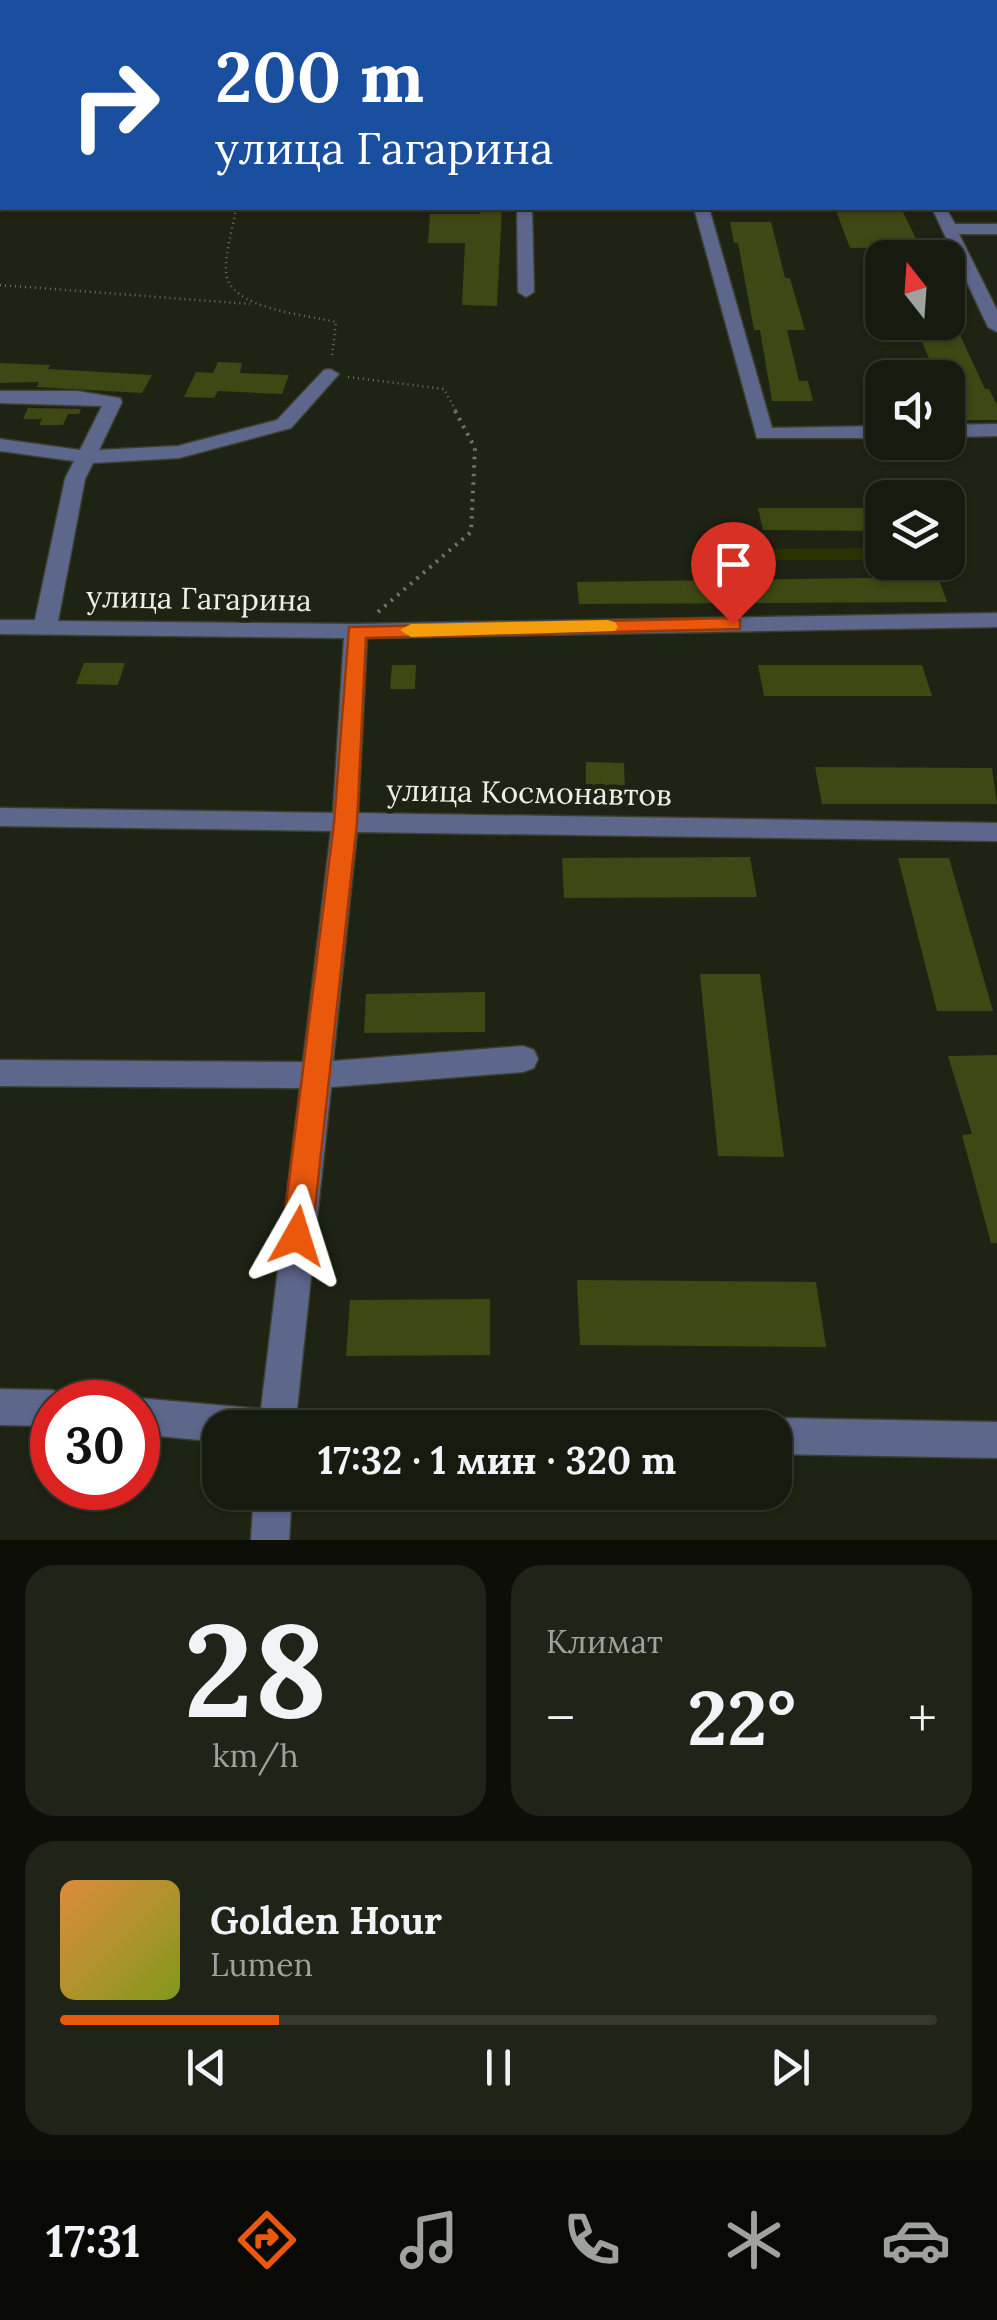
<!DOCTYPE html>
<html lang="ru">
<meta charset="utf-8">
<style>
:root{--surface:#171a0f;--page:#202318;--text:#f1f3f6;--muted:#9ea19e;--line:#36382f;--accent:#ea580c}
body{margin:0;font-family:Lora,serif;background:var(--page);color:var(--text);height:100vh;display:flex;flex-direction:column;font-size:38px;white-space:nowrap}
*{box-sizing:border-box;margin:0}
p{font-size:32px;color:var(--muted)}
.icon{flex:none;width:55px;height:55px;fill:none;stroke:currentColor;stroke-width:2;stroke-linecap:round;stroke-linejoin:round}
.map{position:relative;height:1540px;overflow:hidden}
.sheet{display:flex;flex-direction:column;gap:25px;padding:25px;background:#0d0e08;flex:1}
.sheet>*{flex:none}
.guide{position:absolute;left:0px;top:0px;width:998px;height:210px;box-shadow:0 2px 8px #0004,0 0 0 2px var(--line);background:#1a4fa0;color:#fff;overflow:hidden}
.needle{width:65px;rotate:343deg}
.fabs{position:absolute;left:865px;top:240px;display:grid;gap:20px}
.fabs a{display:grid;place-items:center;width:100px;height:100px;border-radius:20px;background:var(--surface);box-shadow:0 2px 8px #0004,0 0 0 2px var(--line);font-size:50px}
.speed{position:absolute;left:30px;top:1380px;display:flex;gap:20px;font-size:50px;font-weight:700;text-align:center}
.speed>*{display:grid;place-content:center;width:130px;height:130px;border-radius:50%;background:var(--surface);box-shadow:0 2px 8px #0004,0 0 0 2px var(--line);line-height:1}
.speed .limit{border:15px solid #d22;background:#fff;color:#111}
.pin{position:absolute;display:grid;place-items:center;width:85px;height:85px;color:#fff;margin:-102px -42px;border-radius:50% 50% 50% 0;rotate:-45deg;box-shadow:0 0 10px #0007}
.pin .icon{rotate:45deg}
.me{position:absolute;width:110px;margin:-55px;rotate:6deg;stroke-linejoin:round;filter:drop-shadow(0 0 8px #0008)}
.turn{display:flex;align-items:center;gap:35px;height:210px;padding:0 50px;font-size:45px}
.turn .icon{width:130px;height:130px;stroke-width:2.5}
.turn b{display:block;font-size:70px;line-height:85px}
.big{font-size:75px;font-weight:800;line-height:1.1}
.sheet .widget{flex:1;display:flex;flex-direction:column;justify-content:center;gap:15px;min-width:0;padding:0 35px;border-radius:30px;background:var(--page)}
.sheet .dial{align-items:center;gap:0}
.dial b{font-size:130px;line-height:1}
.song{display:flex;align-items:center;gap:30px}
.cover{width:120px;height:120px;border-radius:15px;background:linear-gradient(135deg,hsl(30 70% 55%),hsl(70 70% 35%))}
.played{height:10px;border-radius:5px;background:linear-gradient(90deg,var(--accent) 25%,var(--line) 25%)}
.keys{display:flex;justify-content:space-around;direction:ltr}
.heat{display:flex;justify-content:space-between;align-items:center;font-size:55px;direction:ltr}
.sheet .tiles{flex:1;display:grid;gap:25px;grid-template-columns:1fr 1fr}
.widget:last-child{grid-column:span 2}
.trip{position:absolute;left:202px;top:1410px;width:590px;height:100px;border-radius:30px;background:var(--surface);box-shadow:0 2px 8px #0004,0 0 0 2px var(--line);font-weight:800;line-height:100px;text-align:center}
.tab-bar{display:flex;height:160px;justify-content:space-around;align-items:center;background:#090a06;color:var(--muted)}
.tab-bar .icon{width:70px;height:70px}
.tab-bar .selected{color:var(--accent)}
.tab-bar b{font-size:45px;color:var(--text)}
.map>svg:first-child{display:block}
</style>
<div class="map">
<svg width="997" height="1540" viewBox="0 0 997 1540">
<rect width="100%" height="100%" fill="#1f2314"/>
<path fill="#293200" d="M882,548v12h-119l-2,-11z"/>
<path fill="#3d4814" d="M481,208h21l-5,98 -35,-1 3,-62h-37l2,-29h50z
M835,208h66l19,39 -70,1z
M730,222h41l14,56h5l15,52h-18l12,51h9l5,20h-41l-12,-71h-6l-16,-87h-4z
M954,322l31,67h4l8,16v15h-32l-26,-62h-10l-15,-35z
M218,362l24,1 -2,10 49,2 -7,19 -64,-3 -4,7 -30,-1 12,-25 17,1z
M0,363l50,2 -2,4 104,6 -10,18 -105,-6 2,-5 -39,1z
M28,408l53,1 -2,5h-11l-5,11h-24l3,-6h-19z
M758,508h124v23l-119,-1z
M938,577l9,25 -368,2 -2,-22z
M84,663h41l-7,22 -42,-1z
M392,665h24l-1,24h-25z
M758,665h164l10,31h-168z
M586,762l38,1 1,32 -39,-1z
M815,767l177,1 5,36h-175z
M750,857l7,40 -193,1 -2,-40z
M898,858h51l44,153h-56z
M700,974h60l24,183 -66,-1z
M485,992v40l-121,1 2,-39z
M997,1055v188h-6l-29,-108 10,-1 -24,-78z
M577,1280l239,2 10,65 -246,-2z
M490,1299v56l-144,1 4,-56z"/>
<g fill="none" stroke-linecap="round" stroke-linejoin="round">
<defs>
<path id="minor" d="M995,35h2v8h-2z
M995,155h2v8h-2z
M517,208h15l2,84 -8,5 -8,-5z
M694,208h15l63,220 110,-2v12h-125z
M932,208h14l9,16h42v10h-38l38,76v22l-9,-5z
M330,369l9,5 -48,54 -112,30 -86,5 -8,16 -27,142 298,3 641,-11v14l-630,11 -9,175 639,10v18l-640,-9 -24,229 190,-15 11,4 4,9 -4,9 -11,4 -192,15 -36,341h-75v14l-82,-8v-32h-11l11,-4 123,11 39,-321 -300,-2v-26l303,2 28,-231 -331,-5v-18l333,5 11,-175 -344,-4v-14h35l30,-141 9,-18 -74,-10v-12l80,11 22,-44 -102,-3v-12h77l43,7 2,4 -23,48 79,-4 99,-26 47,-50z
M997,424v12l-49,1v-12z
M0,1389l52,1 13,5 3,7h-16v24l-52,-1z
M775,1418l222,4v36l-222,-4v-26h-15z
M254,1492h38l-3,48h-38z"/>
</defs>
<use href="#minor" stroke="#3c4031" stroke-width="3"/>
<path stroke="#717568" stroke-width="2.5" stroke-dasharray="1 4" stroke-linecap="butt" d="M816,0l5,2
M236,208c-3,20 -11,44 -10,64 2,37 81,43 110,50l-4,35
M0,285l250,19
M348,377l96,12 12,22"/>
<path stroke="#717568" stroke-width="4" stroke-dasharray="2.5 6" stroke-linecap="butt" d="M378,612l93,-80 4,-84 -21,-39"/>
<use href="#minor" fill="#5d678c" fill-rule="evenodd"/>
</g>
<path fill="#ea580c" stroke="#983908" stroke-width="2.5" d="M733,618l7,2v9l-374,9 -9,185 -45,413 -4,10 -11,4 -11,-4 -4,-10 52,-413 15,-196z"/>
<path fill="#f59e0b" d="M607,620l8,2 3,5 -3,4 -204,6 -11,-7 11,-6z"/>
<g text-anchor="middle" stroke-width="10" stroke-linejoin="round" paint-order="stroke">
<g font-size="30" fill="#edf0e6" stroke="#1f2314">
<text transform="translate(199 599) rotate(1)" y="10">улица Гагарина</text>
<text transform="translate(529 793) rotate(1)" y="10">улица Космонавтов</text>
</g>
</g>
</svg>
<div class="fabs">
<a><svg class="needle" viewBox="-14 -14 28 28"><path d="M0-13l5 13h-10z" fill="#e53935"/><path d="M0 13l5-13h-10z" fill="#9ea19e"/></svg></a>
<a><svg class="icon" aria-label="sound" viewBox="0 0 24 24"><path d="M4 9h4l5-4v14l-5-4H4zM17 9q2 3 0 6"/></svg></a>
<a><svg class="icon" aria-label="layers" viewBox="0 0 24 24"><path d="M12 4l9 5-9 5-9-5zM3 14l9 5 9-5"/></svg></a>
</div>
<div class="speed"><div class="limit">30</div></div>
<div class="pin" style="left:733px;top:624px;background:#d93025"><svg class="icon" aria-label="arrive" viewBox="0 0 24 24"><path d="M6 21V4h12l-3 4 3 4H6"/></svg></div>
<svg class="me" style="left:297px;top:1236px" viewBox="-20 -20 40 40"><path d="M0-17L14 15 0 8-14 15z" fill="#ea580c" stroke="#fff" stroke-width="4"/></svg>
<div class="trip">17:32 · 1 мин · 320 m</div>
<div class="guide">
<div class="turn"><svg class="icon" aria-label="right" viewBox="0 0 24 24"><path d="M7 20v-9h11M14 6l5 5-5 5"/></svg><div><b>200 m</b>улица Гагарина</div></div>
</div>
</div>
<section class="sheet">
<div class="tiles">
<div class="widget dial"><b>28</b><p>km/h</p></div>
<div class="widget"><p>Климат</p>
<div class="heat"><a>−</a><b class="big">22°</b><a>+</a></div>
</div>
<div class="widget">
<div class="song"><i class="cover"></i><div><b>Golden Hour</b><p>Lumen</p></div></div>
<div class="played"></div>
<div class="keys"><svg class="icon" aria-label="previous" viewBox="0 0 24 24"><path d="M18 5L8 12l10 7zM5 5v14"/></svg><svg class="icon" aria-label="pause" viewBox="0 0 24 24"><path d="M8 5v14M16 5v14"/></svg><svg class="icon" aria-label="next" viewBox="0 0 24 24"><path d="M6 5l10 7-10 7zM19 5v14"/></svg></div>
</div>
</div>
</section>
<nav class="tab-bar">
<b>17:31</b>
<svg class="icon selected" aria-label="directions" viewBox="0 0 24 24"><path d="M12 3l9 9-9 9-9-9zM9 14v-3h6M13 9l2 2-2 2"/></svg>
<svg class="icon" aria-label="music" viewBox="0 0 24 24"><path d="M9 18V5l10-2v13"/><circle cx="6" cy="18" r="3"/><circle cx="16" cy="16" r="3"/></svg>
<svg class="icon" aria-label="phone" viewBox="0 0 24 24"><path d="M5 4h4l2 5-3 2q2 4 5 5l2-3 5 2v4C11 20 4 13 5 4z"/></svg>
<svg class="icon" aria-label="climate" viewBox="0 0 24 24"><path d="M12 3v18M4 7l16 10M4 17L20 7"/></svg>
<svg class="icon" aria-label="car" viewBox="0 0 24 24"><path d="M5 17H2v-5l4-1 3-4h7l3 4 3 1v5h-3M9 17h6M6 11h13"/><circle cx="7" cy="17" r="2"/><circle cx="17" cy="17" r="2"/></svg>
</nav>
